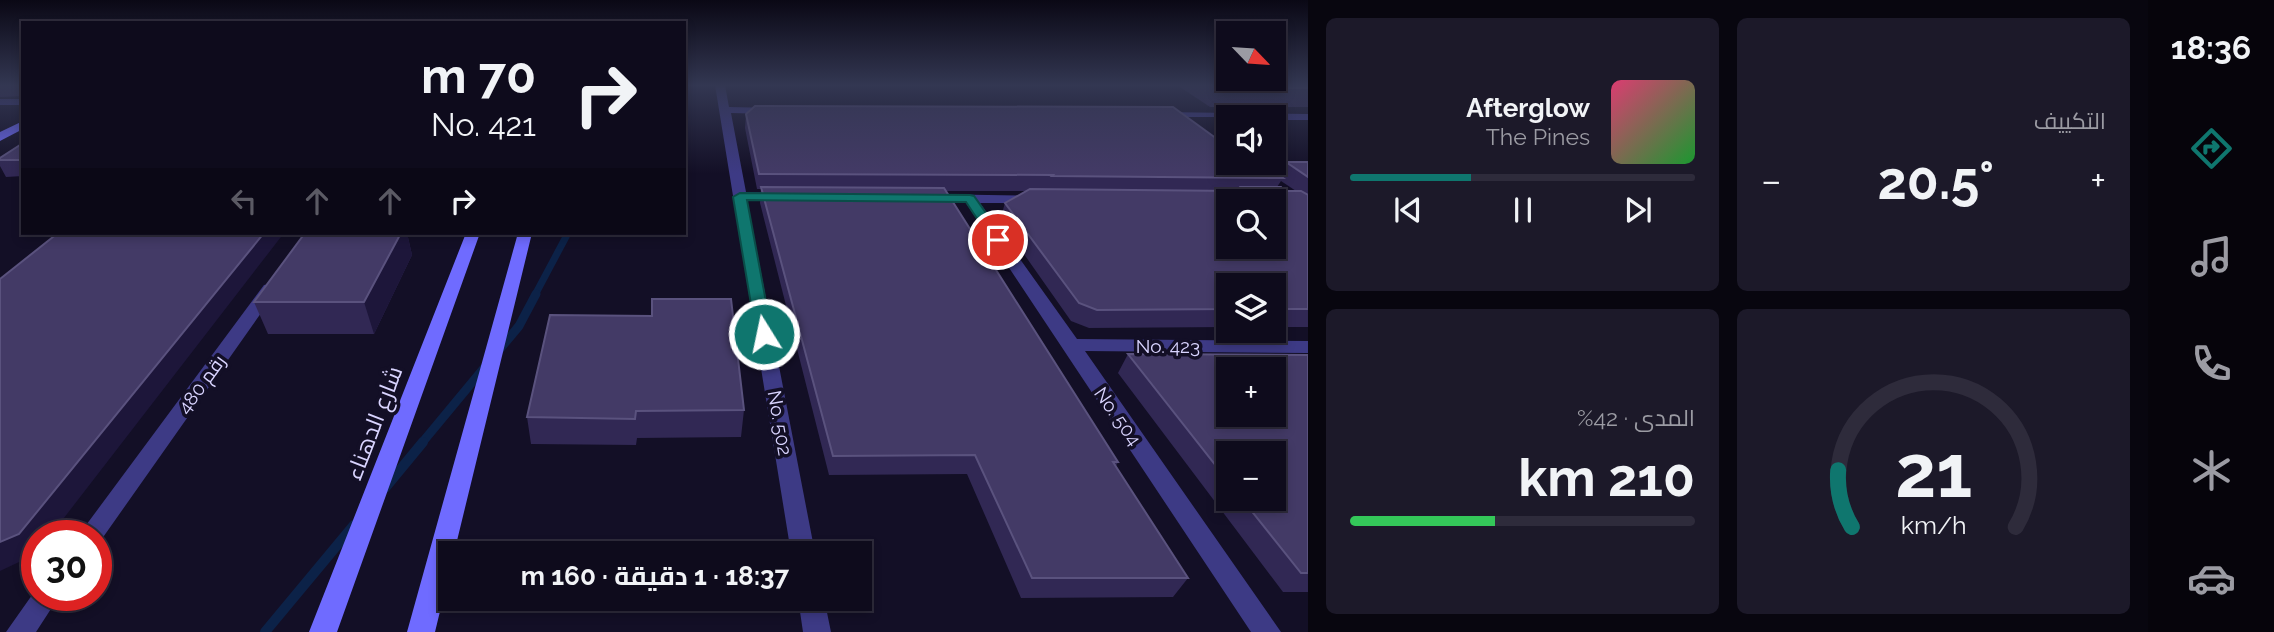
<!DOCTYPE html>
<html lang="ar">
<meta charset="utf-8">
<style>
:root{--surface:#0e0b1c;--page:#1c1929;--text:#f1f3f6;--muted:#9b9ba3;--line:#2e2b3b;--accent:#0f766e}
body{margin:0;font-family:Raleway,Cairo,sans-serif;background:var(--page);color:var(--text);direction:rtl;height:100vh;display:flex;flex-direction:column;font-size:26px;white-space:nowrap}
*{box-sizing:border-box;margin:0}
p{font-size:23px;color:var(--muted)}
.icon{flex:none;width:38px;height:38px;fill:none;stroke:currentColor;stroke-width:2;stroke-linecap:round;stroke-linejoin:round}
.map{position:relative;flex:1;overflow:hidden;direction:ltr}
.side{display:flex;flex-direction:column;gap:18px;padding:18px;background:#08060f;width:840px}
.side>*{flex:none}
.hud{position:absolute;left:21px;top:21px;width:665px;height:214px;border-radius:0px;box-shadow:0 4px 10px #0003,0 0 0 2px var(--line);direction:rtl;background:#0e0b1c;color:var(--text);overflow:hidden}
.needle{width:46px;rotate:115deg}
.tools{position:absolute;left:1216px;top:21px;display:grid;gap:14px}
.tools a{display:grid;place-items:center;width:70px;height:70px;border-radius:0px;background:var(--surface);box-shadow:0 4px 10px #0003,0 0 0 2px var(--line);font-size:35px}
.speed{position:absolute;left:21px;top:520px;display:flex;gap:14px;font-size:35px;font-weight:700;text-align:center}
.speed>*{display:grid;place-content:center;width:91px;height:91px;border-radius:50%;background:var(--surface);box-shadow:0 4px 10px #0003,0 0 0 2px var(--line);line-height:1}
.speed .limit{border:10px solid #d22;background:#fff;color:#111}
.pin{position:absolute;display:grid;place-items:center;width:60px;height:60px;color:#fff;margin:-30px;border:4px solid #fff;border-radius:50%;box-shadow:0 2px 7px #0007}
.me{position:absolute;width:77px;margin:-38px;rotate:350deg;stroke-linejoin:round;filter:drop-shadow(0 0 5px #0008)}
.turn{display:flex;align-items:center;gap:24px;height:147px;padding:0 35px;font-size:32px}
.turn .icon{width:91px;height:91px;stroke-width:2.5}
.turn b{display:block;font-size:49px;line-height:60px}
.lanes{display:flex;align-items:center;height:66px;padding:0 35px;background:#0003;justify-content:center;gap:35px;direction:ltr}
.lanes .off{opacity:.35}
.big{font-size:52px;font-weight:700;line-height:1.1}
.side .tile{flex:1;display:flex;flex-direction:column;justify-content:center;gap:10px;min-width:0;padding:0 24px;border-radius:10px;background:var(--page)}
.side .dial{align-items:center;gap:0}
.dial svg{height:182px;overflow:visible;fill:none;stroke:var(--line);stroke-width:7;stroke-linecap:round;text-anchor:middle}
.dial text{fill:var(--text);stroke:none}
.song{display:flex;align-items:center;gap:21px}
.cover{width:84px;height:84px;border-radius:10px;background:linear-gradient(135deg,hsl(340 70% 55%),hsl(130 70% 35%))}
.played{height:7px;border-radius:4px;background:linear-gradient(90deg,var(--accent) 35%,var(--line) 35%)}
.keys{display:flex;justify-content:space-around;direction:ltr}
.heat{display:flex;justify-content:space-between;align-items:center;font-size:38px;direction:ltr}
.charge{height:10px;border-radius:5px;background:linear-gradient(90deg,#34c759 42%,var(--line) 0)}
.side .tiles{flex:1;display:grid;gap:18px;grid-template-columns:repeat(2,1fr)}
.trip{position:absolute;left:438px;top:541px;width:434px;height:70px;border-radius:0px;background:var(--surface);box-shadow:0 4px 10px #0003,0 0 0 2px var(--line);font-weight:700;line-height:70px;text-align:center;direction:rtl}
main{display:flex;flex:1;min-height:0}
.tabs{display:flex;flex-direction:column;width:126px;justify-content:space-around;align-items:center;background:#06040b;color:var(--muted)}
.tabs .icon{width:49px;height:49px}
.tabs .active{color:var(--accent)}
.tabs b{font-size:32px;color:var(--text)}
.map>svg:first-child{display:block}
</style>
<main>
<nav class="tabs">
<b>18:36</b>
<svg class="icon active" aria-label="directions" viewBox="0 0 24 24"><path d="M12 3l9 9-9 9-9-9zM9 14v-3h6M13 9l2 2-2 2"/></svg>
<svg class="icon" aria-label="music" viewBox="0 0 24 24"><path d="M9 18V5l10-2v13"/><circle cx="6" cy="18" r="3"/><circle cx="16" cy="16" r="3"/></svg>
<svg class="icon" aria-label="phone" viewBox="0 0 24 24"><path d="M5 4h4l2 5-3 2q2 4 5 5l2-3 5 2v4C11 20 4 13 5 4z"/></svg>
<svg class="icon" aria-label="climate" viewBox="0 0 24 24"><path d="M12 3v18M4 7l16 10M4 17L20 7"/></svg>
<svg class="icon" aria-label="car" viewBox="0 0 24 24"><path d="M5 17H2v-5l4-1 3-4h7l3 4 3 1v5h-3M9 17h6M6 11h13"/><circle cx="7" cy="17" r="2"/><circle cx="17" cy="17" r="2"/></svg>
</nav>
<section class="side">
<div class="tiles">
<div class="tile"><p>التكييف</p>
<div class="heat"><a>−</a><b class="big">20.5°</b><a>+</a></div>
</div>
<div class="tile">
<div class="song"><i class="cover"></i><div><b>Afterglow</b><p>The Pines</p></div></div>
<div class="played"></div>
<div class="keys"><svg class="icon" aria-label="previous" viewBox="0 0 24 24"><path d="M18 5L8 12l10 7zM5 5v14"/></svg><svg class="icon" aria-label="pause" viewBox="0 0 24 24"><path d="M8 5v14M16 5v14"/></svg><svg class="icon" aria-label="next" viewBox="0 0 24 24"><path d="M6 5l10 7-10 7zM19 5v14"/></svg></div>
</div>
<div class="tile dial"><svg viewBox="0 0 100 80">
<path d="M14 69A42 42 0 1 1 86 69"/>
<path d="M14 69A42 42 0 0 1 8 44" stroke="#0f766e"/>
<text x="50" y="56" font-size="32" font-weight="700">21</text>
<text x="50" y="72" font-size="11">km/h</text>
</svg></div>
<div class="tile"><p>المدى · 42%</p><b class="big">210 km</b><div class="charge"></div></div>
</div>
</section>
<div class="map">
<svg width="1308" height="632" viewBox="0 0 1308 632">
<rect width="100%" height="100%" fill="#130f26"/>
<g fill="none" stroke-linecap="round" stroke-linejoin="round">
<path stroke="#0c2248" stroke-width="7" d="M535,295l33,-62"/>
<path stroke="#0c2248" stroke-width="9" d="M499,350l20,-24 17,-32
M421,444l63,-76"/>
<path stroke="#0c2248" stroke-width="10" d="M385,488l38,-46
M265,632l89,-107"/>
<path fill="#3d3a85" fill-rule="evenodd" d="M715,85h10l4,22 44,1 6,3 -6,3 -42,-1 15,79 35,1 7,4 -7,4 -34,-1 68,353h-24z
M0,99h23v6h-23z
M1161,112l147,2v6h-34v-3h-117v-4z
M928,194l114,2 2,3 -7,4h-57l97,136 231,2v12l-223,-2 196,281h-30l-285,-429 -43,-2 -2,-3z
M270,284l8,5 -179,254 -3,1v-8h-18l186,-251z
M37,588v7h23l-24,37h-30z
M798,598h26l7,34h-28z"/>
<path fill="#6f6bff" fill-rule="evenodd" d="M23,121v8l-23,12v-9z
M466,233h14l-143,399h-28z
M518,233h14l-78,320h-4v17l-15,62h-28z"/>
</g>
<path fill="#312854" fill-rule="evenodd" d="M0,85h23v11l-23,1z
M1177,85h131v22h-98z
M746,114l482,49 50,12 8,-13h22v165h-34v-42h-46v42l-139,1 -18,-7 -71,-101 5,-17 21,-12h-80l172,271 -2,4 72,112 -15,19 -152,1 -54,-124 -138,1 -69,-272 1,-14h-4l-12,-61zM1281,181l15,10h-12l-7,-4z
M23,143v33l-17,1 -6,-11v-8z
M305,233h102l5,22 -38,79h-106l-14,-32z
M550,315l194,95 -3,27 -104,1 -1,7 -105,-1 -4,-27z
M1128,354l180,1v237h-25l-165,-219zM1228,453l46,46h-46z"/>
<path fill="#1d163a" d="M264,233h20l-234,303h-13l-1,18 -36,17v-29z
M401,233h6l5,22 -38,79 -10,-32z"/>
<path fill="#433a66" stroke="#5a527e" stroke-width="2" fill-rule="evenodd" d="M1216,85h92v3h-89z
M755,106l418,1 55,40v16h34l21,15 -231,-2 1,-1 -294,-1 -13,-60z
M23,143v17h-23v-2z
M1286,162h22v15z
M761,187l183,1 174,274h-5l75,116h-156l-57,-123 -142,1z
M1240,187h41l3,4h17l7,4v114h-34v-24h-46v24l-131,1 -18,-7 -74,-100 25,-14 207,2zM1228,201h46v46h-46z
M58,233h206l-245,301 -19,8v-263z
M305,233h96l-37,69h-110z
M652,299h79l13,111 -108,1 -1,8 -108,-2 23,-102 102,1z
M1128,354l180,1v218h-7l-59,-74h32v-46h-46v28zM1228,369h46v46h-46z"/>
<linearGradient id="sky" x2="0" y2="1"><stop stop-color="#0a0815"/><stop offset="0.49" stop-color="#333752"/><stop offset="1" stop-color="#333752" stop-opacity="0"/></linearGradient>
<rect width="1308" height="174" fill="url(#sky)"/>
<path fill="#0f766e" stroke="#0a4d48" stroke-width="2" d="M740,193l230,2 4,1 31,44 -2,3h-10l-27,-41 -219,-2 25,134 -8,5 -8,-5 -23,-137z"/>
<g text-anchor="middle" stroke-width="7" stroke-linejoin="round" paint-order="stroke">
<g font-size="19" fill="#d9d4ff" stroke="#130f26">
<text x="1168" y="353">No. 423</text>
<text transform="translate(201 384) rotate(-54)" y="7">رقم 480</text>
<text transform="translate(1118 416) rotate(55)" y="7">No. 504</text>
<text transform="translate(780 423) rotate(80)" y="7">No. 502</text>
</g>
<g font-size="23" fill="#d9d4ff" stroke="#130f26">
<text transform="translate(374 423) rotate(-69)" y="8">شارع الدهناء</text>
</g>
</g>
</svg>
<div class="tools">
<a><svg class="needle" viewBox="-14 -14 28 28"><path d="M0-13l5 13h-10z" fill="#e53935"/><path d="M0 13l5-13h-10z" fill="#9b9ba3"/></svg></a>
<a><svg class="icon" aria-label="sound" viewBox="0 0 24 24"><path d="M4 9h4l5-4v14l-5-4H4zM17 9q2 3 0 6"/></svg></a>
<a><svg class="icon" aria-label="search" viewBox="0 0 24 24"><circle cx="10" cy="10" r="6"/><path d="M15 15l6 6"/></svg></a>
<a><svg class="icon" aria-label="layers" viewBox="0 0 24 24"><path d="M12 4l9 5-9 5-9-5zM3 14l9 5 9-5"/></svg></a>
<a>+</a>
<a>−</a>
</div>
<div class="speed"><div class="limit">30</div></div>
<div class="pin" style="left:998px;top:240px;background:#d93025"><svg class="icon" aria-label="arrive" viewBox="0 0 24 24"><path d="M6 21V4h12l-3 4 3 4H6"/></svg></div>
<svg class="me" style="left:764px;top:334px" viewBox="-20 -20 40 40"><circle r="17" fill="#0f766e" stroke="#fff" stroke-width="3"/><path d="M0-11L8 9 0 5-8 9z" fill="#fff"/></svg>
<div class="trip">18:37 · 1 دقيقة · 160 m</div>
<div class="hud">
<div class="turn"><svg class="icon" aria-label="right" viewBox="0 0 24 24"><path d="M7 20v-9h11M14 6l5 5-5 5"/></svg><div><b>70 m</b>No. 421</div></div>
<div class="lanes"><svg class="icon off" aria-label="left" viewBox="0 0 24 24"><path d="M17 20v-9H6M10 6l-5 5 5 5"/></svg><svg class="icon off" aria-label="ahead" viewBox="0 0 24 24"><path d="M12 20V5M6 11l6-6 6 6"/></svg><svg class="icon off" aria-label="ahead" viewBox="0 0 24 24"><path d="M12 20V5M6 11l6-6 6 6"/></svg><svg class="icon" aria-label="right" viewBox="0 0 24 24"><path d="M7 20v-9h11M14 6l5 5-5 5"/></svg></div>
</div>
</div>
</main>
